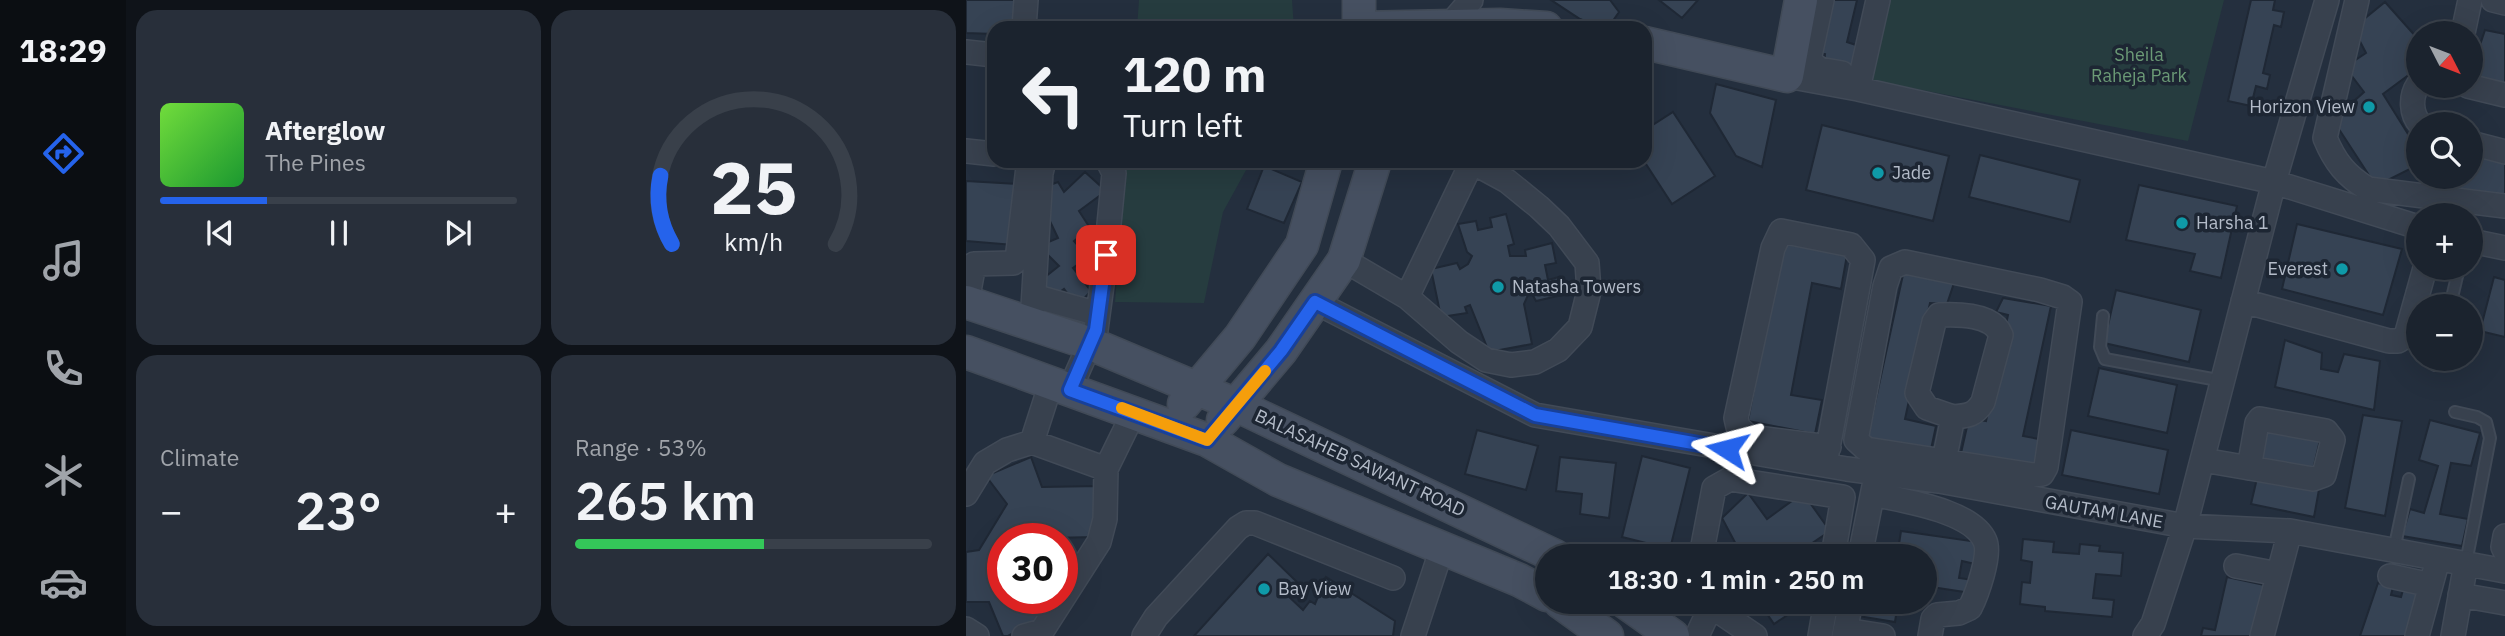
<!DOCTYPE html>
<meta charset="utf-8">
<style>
:root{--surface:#1b232e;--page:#282f3a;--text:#f1f3f6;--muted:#a0a4aa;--line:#39404a;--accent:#2563eb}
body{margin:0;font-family:"IBM Plex Sans",sans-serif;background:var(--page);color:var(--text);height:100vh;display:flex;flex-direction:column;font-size:26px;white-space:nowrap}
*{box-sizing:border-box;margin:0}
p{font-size:23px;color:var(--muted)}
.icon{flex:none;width:38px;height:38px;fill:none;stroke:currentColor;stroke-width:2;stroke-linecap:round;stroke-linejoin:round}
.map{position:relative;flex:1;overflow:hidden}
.panel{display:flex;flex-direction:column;gap:10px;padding:10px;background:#0f1319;width:840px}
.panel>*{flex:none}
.hud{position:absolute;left:21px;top:21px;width:665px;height:147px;border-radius:21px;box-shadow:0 7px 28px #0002,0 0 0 2px var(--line);background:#1b232e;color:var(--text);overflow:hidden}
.needle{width:46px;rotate:132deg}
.controls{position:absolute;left:1440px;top:21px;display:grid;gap:14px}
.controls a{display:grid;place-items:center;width:77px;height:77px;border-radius:50%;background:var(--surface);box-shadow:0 7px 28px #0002,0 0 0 2px var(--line);font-size:35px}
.speed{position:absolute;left:21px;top:523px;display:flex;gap:14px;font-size:35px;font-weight:700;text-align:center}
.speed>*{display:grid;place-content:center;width:91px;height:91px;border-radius:50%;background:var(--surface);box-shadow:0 7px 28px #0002,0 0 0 2px var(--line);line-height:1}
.speed .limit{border:10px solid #d22;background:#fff;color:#111}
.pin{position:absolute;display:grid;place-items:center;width:60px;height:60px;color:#fff;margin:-30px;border-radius:14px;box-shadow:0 4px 10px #0006}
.me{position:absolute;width:77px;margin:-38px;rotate:279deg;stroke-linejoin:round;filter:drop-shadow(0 0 5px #0008)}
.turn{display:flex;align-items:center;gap:24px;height:147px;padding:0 21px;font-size:32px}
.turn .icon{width:91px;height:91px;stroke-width:2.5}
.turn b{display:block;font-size:49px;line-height:60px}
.big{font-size:52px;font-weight:600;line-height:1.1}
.panel .widget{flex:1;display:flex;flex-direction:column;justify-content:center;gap:10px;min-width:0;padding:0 24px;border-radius:21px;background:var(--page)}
.panel .dial{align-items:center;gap:0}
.dial svg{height:182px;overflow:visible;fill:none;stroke:var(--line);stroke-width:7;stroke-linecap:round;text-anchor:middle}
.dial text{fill:var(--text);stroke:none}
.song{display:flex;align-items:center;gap:21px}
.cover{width:84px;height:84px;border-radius:10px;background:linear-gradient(135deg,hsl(100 70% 55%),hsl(130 70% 35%))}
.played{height:7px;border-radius:4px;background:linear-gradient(90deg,var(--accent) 30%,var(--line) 30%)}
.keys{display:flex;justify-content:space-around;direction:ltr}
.heat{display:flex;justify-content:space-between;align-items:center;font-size:38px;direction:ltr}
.charge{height:10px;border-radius:5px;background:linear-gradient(90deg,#34c759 53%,var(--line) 0)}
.panel .tiles{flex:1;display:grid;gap:10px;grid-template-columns:repeat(2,1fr)}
.trip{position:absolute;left:569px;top:544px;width:402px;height:70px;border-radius:35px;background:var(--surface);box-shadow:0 7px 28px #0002,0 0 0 2px var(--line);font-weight:600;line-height:70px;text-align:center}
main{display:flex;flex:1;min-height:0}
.tabs{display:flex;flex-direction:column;width:126px;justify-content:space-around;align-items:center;background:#0b0e12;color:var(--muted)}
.tabs .icon{width:49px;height:49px}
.tabs .current{color:var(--accent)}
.tabs b{font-size:32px;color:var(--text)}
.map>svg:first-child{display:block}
</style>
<main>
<nav class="tabs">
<b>18:29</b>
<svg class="icon current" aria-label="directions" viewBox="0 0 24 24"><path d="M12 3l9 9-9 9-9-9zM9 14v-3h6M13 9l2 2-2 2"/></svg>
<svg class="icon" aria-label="music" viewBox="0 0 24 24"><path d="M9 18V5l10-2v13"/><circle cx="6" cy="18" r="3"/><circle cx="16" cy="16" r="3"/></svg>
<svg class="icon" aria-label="phone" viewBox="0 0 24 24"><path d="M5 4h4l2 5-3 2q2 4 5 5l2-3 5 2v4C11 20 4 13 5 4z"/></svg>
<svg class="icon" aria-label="climate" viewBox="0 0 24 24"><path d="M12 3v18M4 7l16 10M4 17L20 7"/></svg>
<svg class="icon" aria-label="car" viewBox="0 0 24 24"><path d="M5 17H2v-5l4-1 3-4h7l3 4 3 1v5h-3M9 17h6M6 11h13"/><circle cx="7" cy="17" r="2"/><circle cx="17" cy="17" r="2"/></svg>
</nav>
<section class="panel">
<div class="tiles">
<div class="widget">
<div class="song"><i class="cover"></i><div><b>Afterglow</b><p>The Pines</p></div></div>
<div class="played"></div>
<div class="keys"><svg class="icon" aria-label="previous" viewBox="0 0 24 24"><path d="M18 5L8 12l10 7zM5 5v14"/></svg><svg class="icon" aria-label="pause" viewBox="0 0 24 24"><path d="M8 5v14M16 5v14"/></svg><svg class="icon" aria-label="next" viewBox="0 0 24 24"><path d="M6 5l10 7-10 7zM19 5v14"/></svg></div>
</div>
<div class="widget dial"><svg viewBox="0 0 100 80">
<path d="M14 69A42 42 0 1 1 86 69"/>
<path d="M14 69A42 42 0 0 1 9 39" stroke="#2563eb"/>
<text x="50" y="56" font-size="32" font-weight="700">25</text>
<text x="50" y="72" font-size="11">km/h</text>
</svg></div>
<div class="widget"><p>Climate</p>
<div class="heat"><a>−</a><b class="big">23°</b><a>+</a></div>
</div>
<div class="widget"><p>Range · 53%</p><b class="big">265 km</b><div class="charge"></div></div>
</div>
</section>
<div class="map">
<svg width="1539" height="636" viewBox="0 0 1539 636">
<rect width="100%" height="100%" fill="#242f3e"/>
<path fill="#263c3f" d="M173,0h153l2,28h-157z
M916,0h342l-36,141 -324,-62z
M160,161h125l-28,51 -19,91 -89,-1z"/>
<path fill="#364354" stroke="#1f2835" stroke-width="2" d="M0,0h51l-2,28h-21v6l-28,-1z
M585,0h59l9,12 -9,13h-15l-15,-6z
M693,0h39l-16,18z
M861,0h30l-10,42 12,4 -6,24 -29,-7 1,-9 -13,-2z
M1285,0h24l-2,10 11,2 -3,15 -7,-2 -11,48 7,2 -3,14 -11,-3 -5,20 -23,-5z
M1419,2l33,37v29l-35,26 35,56v15l-42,21 -43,-66 31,-28 -19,-25 21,-14 -13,-25z
M1519,30l20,4v57l-34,-8v-11z
M750,84l60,16 -14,67 -26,-11 -26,-43z
M707,112l42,64 -43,28 -28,-43 1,-31z
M856,125l127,31 -16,65 -127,-31z
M1505,149l34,9v42l-67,-9 4,-14h29z
M1014,155l100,25 -10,42 -101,-25z
M298,166l38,16 -18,41 -37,-14z
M119,172l21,19 -27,20 11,17 -16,13 14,16 -15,11 18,23 -14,15 -13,-17 -11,8 -13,-16 19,-15 -20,-20 19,-8 -10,-21 -1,-31 11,-4 6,10z
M0,181l52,3 -4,61 -48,-4z
M1173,185l98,21 -16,72 -31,-7 5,-17 -69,-14z
M540,214l8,30 -6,2 2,10h16l-1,-6 27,-7 4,20 -11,2 3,15 11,-3 3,18 -26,6 -4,-7 -4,1 -4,9 8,40 -43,8 -19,-47 -5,2 2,6 -26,4 -10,-48 26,-6 3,6 8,-5 4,-8 -5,-4 -9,-28 18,-3 2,9 14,-3 -2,-9z
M1331,224l105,25 -19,66 -101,-26z
M816,243l65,12 -6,34 -29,-6 -21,112 31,5 -7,34 -67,-13z
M938,270l51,10 -8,24 -17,-1 -25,116 31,7 -6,28 -63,-14z
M1528,277l11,3v57l-25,-6z
M1150,290l85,20 -12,52 -85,-19z
M1037,298l48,8 -28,130 21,4 -6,28 -77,-15 8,-35 17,3 22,-106 -12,-3z
M1319,340l37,13 -1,16 17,3 6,-18 36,7 -6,49 -99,-23z
M1133,368l78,17 -10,48 -79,-17z
M1397,415l39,6 -17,95 -40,-8z
M1464,420l50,13 -9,33 -20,-3 -11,51 28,5 -6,27 -60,-10 8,-27 14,4 14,-47 -19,-6z
M1300,427l55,9 -9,38 -54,-9z
M511,430l61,16 -12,44 -61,-16z
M1105,430l97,20 -9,44 -97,-19z
M676,456l48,12 -20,81 -48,-12z
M65,457l11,30 57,-1 -4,51 -92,2v59h35l8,17 -38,21h-5l-14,-34h-23v-50l13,-2 28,-46 -21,-28z
M594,457l56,6 -7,55 -29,-4 2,-20 -26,-3z
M1292,474l62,10 -6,33 -63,-13z
M782,493l19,26 36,-26 27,38 -37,25h-63l9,-6 -17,-32z
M935,531l77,11 -3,22 -13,-3 -3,17 14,2 -2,13 -46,-7v-30h-22l2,-11 -6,-1z
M1057,539l31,3 -1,10 26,2 1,-10 20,2 -1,5 24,2 -2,23 -25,-2 -3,24 21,2 -2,17 -67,-6v-4l-25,-3 2,-22 8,1 2,-21 -11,-2z
M302,554l30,29 -11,12 16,15 7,-9 5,3 11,-27 69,44 -2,15h-199z
M1261,577l42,9 -9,50h-59l2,-8 12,2z
M1412,583l15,4 -2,8 10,2 2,-7 20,5 -14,41h-49z
M793,602h48l-33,22z
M888,602h44l-3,20 -43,-7z"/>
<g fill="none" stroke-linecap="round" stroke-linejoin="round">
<defs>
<path id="lane" d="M1484,306l9,-38
M1137,316l-3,31 5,12 118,22
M1469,365l1,-6
M1489,412l22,5 9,5 4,16 -24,125
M1428,550l15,-71"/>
<path id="street" d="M856,0l-13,60 10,9 23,4
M1391,0l-32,138c10,24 21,38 43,51l137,17
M1527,0l12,3
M483,26l22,-26
M58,28l2,-28
M1497,33l7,-33
M0,52l28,3
M821,76l71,13 416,93 144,45
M1452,85c-8,12 -7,29 2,39
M1502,86l37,9
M892,89l20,-89
M1505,143l34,9
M0,151l28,3
M1505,241l34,7
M378,260l63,37 52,45 27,18 25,5 24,-3 23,-12 22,-23 9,-36 -2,-28 -28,-37 -20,-19 -32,-26 -37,-20
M939,262l135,28 23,7 7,5 -24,165 -4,7 -9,1 -167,-26 -10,-9 29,-154 6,-18z
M68,296l64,18
M441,297l65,-135
M1277,301l146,40h9l8,-5 19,-68
M1,302l7,-38 39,-1 4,-3 11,-93 -2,-6
M349,302l220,113 312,54 92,12 246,45 105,5 215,40
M62,322l5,-15 8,-134 3,-12
M104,389l26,-59 10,-75 8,-82 -6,-12
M66,442l74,27
M1237,460l110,19 11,-4 9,-35 -7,-9 -66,-12 -3,4 -8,45
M859,464l38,-204 -12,-15 -70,-14 -8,17 -37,170 2,9 11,10 80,10
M975,475l12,-58c15,-1 22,-2 30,-15l18,-67c-8,-21 -43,-21 -62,-20l-5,7 -17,71 10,15 26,9
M0,494l19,-31 22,-13 25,-8 19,-59
M907,494c29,7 99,16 112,47 6,14 -8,53 -15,67l-11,5 -22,2 -4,4 -3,17
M1539,536l-2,11 2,4
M735,556l13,-68 16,-9 113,18 -10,59
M894,556l15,-75
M1270,566l42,8
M1424,576l41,9
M1494,595l45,8
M745,606l44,30
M0,629l11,7
M879,630l38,6
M58,636l18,-5 57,-89 6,-23 1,-50 28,-57
M178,636l12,-19 82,-89 8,-5h9l138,55
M447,636l29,-88
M731,636l14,-30 -3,-4
M854,636l6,-34
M878,636l7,-34
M1179,636l8,-12 32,-98 89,-344 53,-182
M1296,636l28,-105
M1451,636l21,-77
M1487,636l13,-73"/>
<path id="secondary" d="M393,28l141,-3 46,3
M393,28v-28
M679,43l142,33 14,-76
M0,302l125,42 145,61 319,151
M0,352l241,88 71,40 241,100 28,15
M218,404l56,-67 62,-92 24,-84
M257,420l58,-69 63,-91 31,-99
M594,602l47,34
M659,602l48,34"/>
</defs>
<use href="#lane" stroke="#414a57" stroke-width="14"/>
<use href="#street" stroke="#414a57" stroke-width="26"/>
<use href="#secondary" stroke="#414a57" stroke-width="35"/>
<use href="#lane" stroke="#38414e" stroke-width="10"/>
<use href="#street" stroke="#38414e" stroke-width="23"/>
<use href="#secondary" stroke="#465061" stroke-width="32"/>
</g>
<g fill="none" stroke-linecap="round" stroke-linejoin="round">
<defs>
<path id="route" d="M140,255l-10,75 -26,60 137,50 74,-89 34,-49 220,113 192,34"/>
</defs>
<use href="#route" stroke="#184099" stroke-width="18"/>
<use href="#route" stroke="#2563eb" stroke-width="12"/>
<path stroke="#f59e0b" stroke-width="12" d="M156,408l85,32 58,-69"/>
</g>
<g fill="#0f9aa8" stroke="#1d2633" stroke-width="2.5">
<circle cx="1403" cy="107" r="7"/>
<circle cx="912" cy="173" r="7"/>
<circle cx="1216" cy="223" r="7"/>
<circle cx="1376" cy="269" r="7"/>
<circle cx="532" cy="287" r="7"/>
<circle cx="298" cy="589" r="7"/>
</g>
<g text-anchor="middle" stroke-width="7" stroke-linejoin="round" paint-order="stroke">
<g font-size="18" fill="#6b9a76" stroke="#1d2633">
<text x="1173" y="61">Sheila<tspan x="1173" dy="21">Raheja Park</tspan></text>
</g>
<g font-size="18" fill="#b4bcc9" stroke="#1d2633" text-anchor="start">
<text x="1389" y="113" text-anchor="end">Horizon View</text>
<text x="926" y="179">Jade</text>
<text x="1230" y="229">Harsha 1</text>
<text x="1362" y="275" text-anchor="end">Everest</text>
<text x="546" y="293">Natasha Towers</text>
<text x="312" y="595">Bay View</text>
</g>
<g font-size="18" fill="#b4bcc9" stroke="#1d2633">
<text transform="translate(394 463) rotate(25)" y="6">BALASAHEB SAWANT ROAD</text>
<text transform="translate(1138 512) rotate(10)" y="6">GAUTAM LANE</text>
</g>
</g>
</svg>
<div class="controls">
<a><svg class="needle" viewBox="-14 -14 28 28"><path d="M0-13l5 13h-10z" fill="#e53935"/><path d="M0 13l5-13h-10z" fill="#a0a4aa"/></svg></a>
<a><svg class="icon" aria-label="search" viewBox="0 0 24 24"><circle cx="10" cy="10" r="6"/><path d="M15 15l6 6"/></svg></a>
<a>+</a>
<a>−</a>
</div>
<div class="speed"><div class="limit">30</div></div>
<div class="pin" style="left:140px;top:255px;background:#d93025"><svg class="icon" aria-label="arrive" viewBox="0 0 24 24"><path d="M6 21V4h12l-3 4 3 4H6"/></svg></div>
<svg class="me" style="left:761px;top:449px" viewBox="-20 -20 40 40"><path d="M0-17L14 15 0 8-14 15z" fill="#2563eb" stroke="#fff" stroke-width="4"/></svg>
<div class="trip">18:30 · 1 min · 250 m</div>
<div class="hud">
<div class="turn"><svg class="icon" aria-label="left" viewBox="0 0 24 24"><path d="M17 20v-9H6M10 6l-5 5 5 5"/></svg><div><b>120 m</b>Turn left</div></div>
</div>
</div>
</main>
